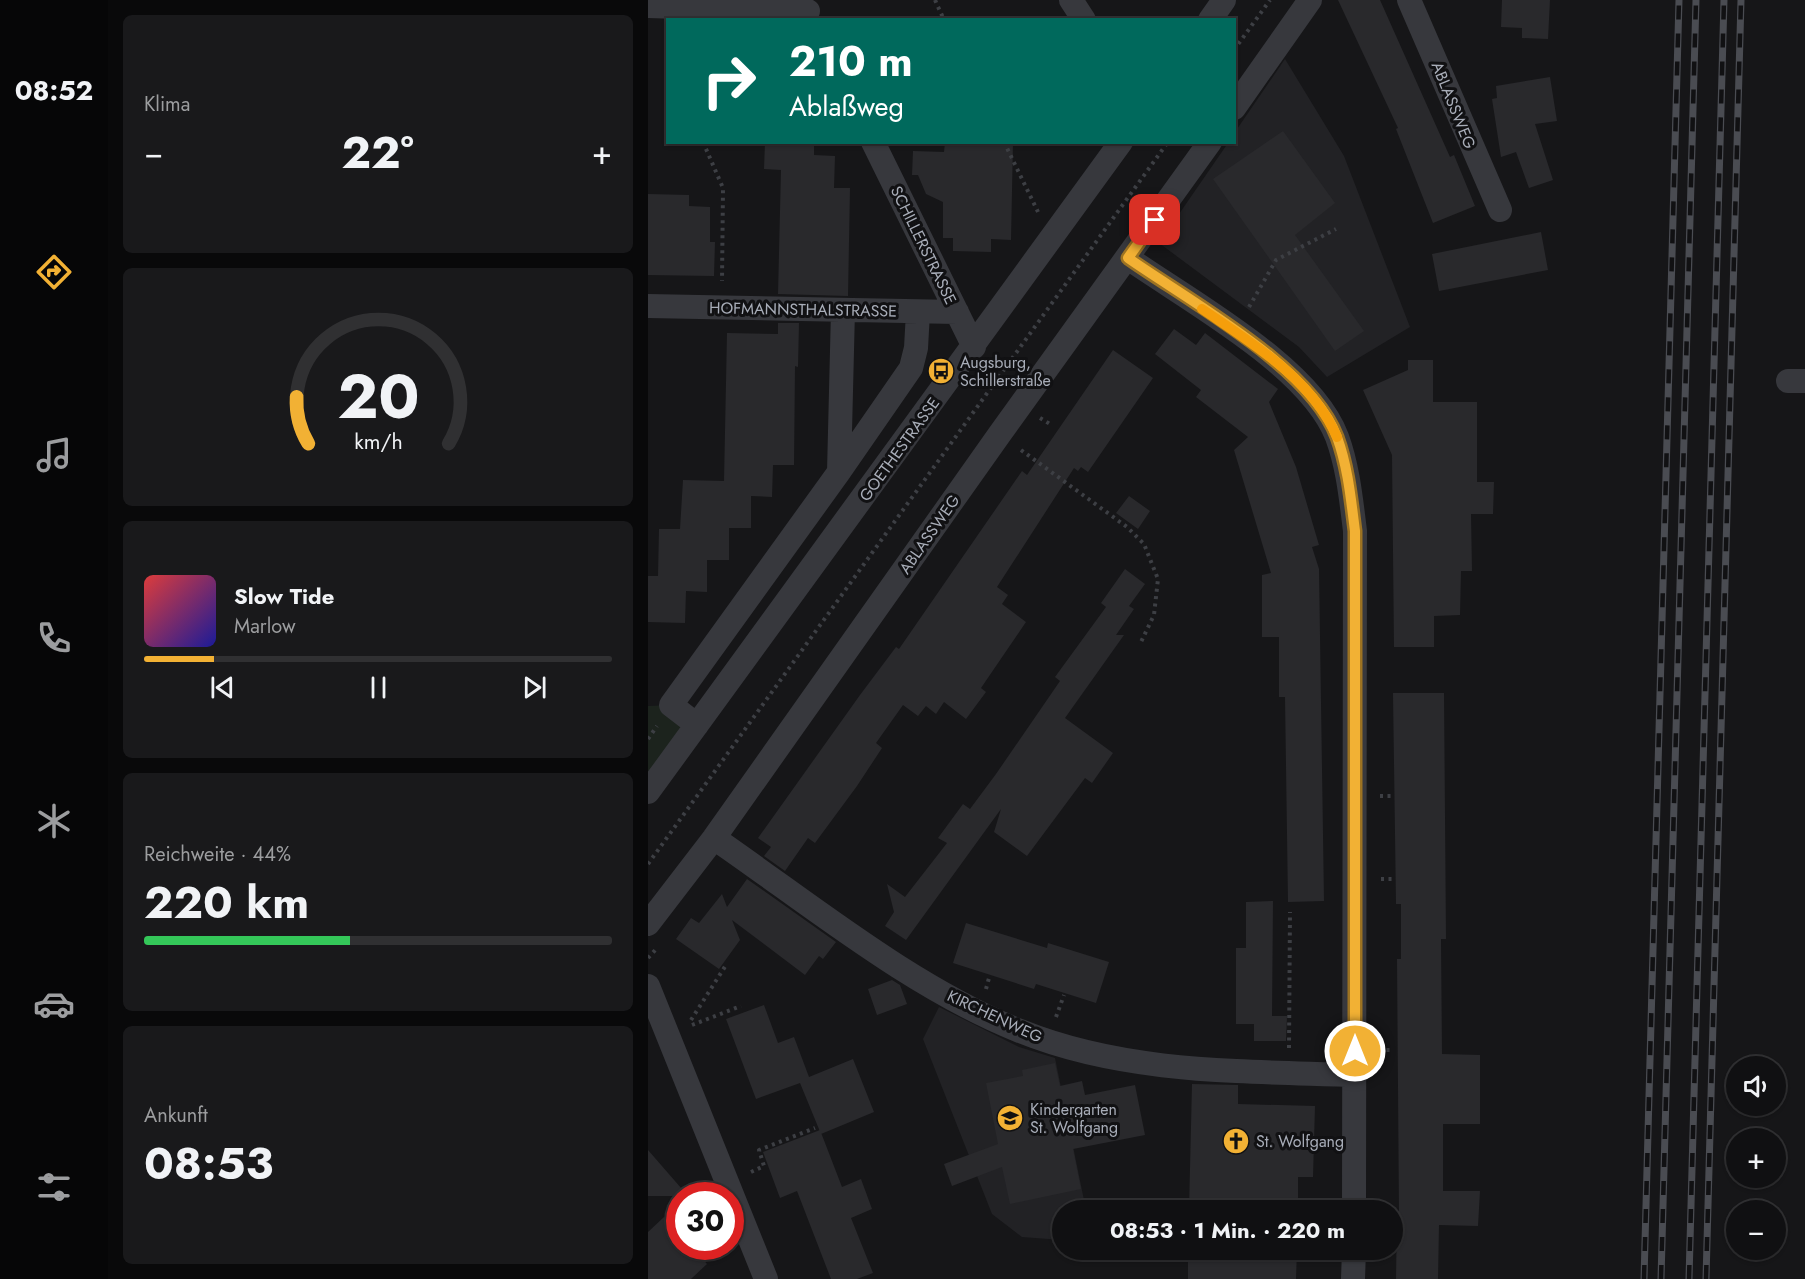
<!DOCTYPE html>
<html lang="de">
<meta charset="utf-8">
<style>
:root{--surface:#101012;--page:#19191b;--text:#f1f3f6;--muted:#9c9d9f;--line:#303032;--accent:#f2b134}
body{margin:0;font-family:Jost,sans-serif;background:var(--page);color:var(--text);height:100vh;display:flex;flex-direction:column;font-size:22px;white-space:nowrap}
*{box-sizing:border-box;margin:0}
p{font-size:20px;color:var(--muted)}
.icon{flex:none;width:33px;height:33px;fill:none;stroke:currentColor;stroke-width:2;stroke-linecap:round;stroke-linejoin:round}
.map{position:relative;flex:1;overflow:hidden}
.panel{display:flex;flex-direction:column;gap:15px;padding:15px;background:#09090a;width:540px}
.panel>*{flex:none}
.guide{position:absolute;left:18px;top:18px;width:570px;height:126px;border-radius:0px;box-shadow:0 2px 4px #0004,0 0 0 2px var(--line);background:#00695c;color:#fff;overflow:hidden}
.buttons{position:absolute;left:1078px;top:1056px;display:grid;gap:12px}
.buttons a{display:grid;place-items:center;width:60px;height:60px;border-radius:50%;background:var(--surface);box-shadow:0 2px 4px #0004,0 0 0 2px var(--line);font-size:30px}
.speed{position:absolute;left:18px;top:1182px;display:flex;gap:12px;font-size:30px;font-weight:700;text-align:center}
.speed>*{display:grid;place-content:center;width:78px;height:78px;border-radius:50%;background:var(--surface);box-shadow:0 2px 4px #0004,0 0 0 2px var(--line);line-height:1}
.speed .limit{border:9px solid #d22;background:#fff;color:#111}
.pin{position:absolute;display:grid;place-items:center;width:51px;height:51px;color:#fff;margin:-26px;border-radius:12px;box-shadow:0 3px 9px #0006}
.me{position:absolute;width:66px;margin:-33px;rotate:0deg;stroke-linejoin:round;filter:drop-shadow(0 0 4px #0008)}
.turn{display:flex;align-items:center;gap:21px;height:126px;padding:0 24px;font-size:27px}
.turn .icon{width:78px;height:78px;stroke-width:2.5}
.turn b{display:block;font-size:42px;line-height:51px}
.big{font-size:45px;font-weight:700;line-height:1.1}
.panel .card{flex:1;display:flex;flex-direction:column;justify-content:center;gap:9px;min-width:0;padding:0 21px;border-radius:9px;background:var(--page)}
.panel .dial{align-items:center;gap:0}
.dial svg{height:156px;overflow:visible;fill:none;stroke:var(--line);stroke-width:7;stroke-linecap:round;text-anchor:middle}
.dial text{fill:var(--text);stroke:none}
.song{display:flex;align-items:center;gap:18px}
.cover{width:72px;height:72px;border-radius:9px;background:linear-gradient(135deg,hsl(0 70% 55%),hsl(240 70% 35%))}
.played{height:6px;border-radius:3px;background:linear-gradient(90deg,var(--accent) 15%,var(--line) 15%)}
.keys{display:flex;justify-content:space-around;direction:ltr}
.heat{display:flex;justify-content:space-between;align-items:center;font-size:33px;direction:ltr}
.charge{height:9px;border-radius:4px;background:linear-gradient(90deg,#34c759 44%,var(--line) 0)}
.trip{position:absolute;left:404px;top:1200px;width:351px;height:60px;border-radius:30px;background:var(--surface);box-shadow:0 2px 4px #0004,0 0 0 2px var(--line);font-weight:700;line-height:60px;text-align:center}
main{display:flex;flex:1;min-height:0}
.menu{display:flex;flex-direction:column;width:108px;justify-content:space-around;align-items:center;background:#060607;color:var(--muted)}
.menu .icon{width:42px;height:42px}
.menu .on{color:var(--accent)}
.menu b{font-size:27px;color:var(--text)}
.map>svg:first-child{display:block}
</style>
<main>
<nav class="menu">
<b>08:52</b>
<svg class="icon on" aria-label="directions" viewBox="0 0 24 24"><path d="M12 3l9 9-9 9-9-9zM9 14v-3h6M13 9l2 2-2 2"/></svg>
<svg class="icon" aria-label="music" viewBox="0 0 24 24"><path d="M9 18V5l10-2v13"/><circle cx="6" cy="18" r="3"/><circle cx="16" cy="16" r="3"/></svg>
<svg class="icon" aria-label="phone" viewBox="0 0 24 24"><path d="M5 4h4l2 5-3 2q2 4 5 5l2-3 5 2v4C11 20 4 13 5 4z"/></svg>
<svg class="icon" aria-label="climate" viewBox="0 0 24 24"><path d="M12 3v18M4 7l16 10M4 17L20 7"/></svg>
<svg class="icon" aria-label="car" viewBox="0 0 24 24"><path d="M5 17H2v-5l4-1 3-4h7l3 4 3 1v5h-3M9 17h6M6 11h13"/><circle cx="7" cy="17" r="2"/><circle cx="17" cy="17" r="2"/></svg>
<svg class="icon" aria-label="filters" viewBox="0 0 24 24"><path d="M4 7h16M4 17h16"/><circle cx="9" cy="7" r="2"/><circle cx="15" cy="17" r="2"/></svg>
</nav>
<section class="panel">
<div class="card"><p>Klima</p>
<div class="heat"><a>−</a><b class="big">22°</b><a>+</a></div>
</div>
<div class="card dial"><svg viewBox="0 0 100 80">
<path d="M14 69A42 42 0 1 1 86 69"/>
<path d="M14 69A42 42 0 0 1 8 45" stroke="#f2b134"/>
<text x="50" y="56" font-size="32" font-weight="700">20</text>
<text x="50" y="72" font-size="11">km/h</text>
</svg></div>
<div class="card">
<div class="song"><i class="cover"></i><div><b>Slow Tide</b><p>Marlow</p></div></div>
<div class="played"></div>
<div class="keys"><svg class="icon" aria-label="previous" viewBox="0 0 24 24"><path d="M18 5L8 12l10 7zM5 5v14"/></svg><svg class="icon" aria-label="pause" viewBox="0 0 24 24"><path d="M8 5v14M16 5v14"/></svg><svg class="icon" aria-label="next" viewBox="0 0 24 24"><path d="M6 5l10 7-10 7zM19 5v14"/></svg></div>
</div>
<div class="card"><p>Reichweite · 44%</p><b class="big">220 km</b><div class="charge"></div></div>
<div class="card"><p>Ankunft</p><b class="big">08:53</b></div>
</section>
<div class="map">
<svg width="1157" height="1279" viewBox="0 0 1157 1279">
<rect width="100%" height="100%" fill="#161618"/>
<path fill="#222225" d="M637,59l59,97 66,171 -83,50 -28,-30 -140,-104 69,-100 6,-1 1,-10z
M291,1007l80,40 36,11 31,152h-24v30l-40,-3 -30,-23 -69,-175z"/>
<path fill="#1c231d" d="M23,705l26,20 -49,67v-86z"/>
<path fill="#29292c" d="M690,0h42l70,157 4,-2 21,51 -42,17 -37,-94 2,-1z
M854,0h48l-2,39 -26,-1v-10l-21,-1z
M902,77l7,44 -22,3 18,56 -24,8 -13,-36 -15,5 -9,-58 5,-1 -1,-12z
M635,131l52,72 -40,32 69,96 -29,20 -122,-172z
M117,142h49v13l21,1 -1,32h16l-2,108 -70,-2 3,-124 -17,-1z
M297,142h68l-2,98 -20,-1v13l-38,-1v-13h-10v-36l-17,-8 -8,-19h-6l1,-24 31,1z
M0,194l41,1v11l21,1v35h5l-1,34 -66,-1z
M893,232l7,38 -109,21 -7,-37z
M130,323h21l-1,44 -3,-1 -1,99h-21l-1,32 -21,-1v32h-22v32h-22v32l-21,-1 -1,32 -37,-1v-46h10l1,-47h21l3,-49 41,1 3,-148 51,1z
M526,329l22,16 9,-12 73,56 -9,13 27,65 23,78 -7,2 7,22 5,332 -36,1 -3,-205h-6v-60h-17v-62l9,-2 -37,-123 14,-13 -52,-40 5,-7 -46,-36z
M465,350l40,28 -65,94 -7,-5 -3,4 -4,-3 -77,119 11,8 -6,9 24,18 -45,66 5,4 -20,27 -22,-17 -8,12 -10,-8 -8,10 -15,-11 -27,38 6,5 -25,38 -42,57 -7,-5 -23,33 -21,-15 7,-9 -13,-9 102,-143 36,-48 3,2 123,-178 5,4z
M760,360h25v42h44v80h17l-1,32h-22l1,57h-11l-1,44 -26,1v31h-40l-2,-192 -29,-65 45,-20z
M481,496l21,15 -12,18 -22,-16z
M477,569l20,15 -16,22 5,3 -18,26h8l-59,83 48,35 -21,30 -7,-5 -58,78 -33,-24 7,-23 -95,131 -21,-14 9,-14 -7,-28 18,13 42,-54 -9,-5 25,-34 7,5 26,-35 64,-93 -5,-4 51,-70 -5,-4z
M745,693h51l2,246h-5l1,115 38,1v69h-37v67h37l-2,35 -39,-1 -1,54h-42l1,-64h2l-2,-256h4v-55h-5z
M99,879l89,63 -13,17 -4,-3 -14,19 -73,-55 8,20 -21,29 -43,-30 15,-21 8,5 23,-29 5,13z
M625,901l-1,115h15l-1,25h-32v-17h-18v-76h10v-46z
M318,923l81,25 1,-5 61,19 -13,41 -60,-19 -2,5 -81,-26z
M244,980l8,5 7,19 -30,11 -9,-26z
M116,1005l14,38 16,-6 15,40 44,-18 21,53 -53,22 -21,-51 -44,16 -30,-80z
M407,1063l5,23 22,-5 3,14 50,-10 10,50 -72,14 8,40 -71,15 -8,-37 -50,19 -8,-22 54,-20 -12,-61 37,-7 -1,-6z
M544,1084l46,1v19l77,2 -2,71h-15v33h-109z
M172,1130l22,57 19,-8 11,30 -21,9 22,55 -16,6h-26l-34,-88 -17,7 -17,-46z
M0,1150l40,46h-40z
M16,1217l16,16v13h11l16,18 -16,15h-43v-47z
M540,1250h109l-1,29h-108z"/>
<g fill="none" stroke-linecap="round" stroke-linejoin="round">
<path stroke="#3d3f44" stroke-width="4" stroke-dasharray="3 4.5" stroke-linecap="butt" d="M287,0l9,20
M586,50l36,-50
M55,142l20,46 -1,93
M356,142l34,70
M601,307l27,-47 60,-31
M392,418l10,6
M373,450l106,77 17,17 14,35 -4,36 -13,27
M0,739l9,-13
M732,796h14
M0,864l520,-722
M733,879h14
M0,958l10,-11
M338,989l3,-11
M408,1017l8,-22
M43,1020l35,-55
M44,1025l49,-19
M641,1048l1,-136
M731,1050h11
M103,1172l13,-6 -5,-16 56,-22"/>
<path stroke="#37383d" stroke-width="24" d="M423,0l13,20
M761,0l91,210
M0,6l160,5
M562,20l14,-20
M586,108l76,-108
M225,142l101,205
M480,258c61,43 182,108 209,179 11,30 14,62 18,94l-1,679
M0,306l309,6
M1140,381h17
M191,472l72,-104 5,-20 2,-36
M49,725l-26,-20 168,-233 4,-162
M0,792l473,-650
M66,838c96,66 198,150 306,193 106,43 223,40 335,44
M0,924l66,-86 285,-403 211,-293
M0,986l118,293
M705,1279l1,-29"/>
<defs>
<path id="rail" d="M996,1279l35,-1279
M1013,1279l35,-1279
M1041,1279l35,-1279
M1058,1279l35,-1279"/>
</defs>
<use href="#rail" stroke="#4a4c52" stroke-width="7"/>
<use href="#rail" stroke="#111113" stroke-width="4.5" stroke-dasharray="14" stroke-linecap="butt"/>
</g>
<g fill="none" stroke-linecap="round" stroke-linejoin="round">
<defs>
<path id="route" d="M507,220l-27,38c61,43 182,108 209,179 11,30 14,63 18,94v520"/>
</defs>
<use href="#route" stroke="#9d7322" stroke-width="15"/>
<use href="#route" stroke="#f2b134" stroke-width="10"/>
<path stroke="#f59e0b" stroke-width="10" d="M554,309c51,35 110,70 135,128"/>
</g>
<defs>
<symbol id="bus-disc" viewBox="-11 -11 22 22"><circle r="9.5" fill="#f2b134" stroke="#111113"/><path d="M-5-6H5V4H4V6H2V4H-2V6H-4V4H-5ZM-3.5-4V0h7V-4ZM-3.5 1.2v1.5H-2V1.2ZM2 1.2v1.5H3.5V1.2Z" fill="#111"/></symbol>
<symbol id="school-disc" viewBox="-11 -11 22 22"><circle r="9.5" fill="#f2b134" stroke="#111113"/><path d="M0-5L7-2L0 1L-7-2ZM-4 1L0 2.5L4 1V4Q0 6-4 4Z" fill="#111"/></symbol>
<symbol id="church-disc" viewBox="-11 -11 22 22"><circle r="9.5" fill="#f2b134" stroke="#111113"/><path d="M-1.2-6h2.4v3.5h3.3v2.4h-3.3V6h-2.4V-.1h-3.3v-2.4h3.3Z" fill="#111"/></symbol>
</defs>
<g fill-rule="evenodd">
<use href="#bus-disc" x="278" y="356" width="30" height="30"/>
<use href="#school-disc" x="347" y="1103" width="30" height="30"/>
<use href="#church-disc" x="573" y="1126" width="30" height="30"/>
</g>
<g text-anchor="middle" stroke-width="6" stroke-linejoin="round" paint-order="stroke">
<g font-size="16" fill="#a8adb8" stroke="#111113">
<text transform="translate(806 105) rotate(68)" y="6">ABLASSWEG</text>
<text transform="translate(276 245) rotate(64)" y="6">SCHILLERSTRASSE</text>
<text transform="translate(155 309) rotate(1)" y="6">HOFMANNSTHALSTRASSE</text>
<text transform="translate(251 449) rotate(-54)" y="6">GOETHESTRASSE</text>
<text transform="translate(281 534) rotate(-55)" y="6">ABLASSWEG</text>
<text transform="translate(347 1016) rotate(25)" y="6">KIRCHENWEG</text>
</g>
<g font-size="16" fill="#a8adb8" stroke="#111113" text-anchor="start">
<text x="312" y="368">Augsburg,<tspan x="312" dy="18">Schillerstraße</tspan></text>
<text x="382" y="1115">Kindergarten<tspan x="382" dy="18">St. Wolfgang</tspan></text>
<text x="608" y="1147">St. Wolfgang</text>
</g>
</g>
</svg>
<div class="buttons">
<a><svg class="icon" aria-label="sound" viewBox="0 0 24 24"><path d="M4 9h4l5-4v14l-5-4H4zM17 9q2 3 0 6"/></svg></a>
<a>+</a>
<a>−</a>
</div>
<div class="speed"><div class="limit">30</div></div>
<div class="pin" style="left:507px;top:220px;background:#d93025"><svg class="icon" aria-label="arrive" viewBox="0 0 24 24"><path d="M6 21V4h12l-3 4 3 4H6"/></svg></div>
<svg class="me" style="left:707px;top:1051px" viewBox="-20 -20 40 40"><circle r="17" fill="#f2b134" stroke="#fff" stroke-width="3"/><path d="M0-11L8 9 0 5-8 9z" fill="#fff"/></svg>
<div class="trip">08:53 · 1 Min. · 220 m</div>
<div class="guide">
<div class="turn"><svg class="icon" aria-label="right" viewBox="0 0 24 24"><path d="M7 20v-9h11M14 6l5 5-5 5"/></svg><div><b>210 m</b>Ablaßweg</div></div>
</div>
</div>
</main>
